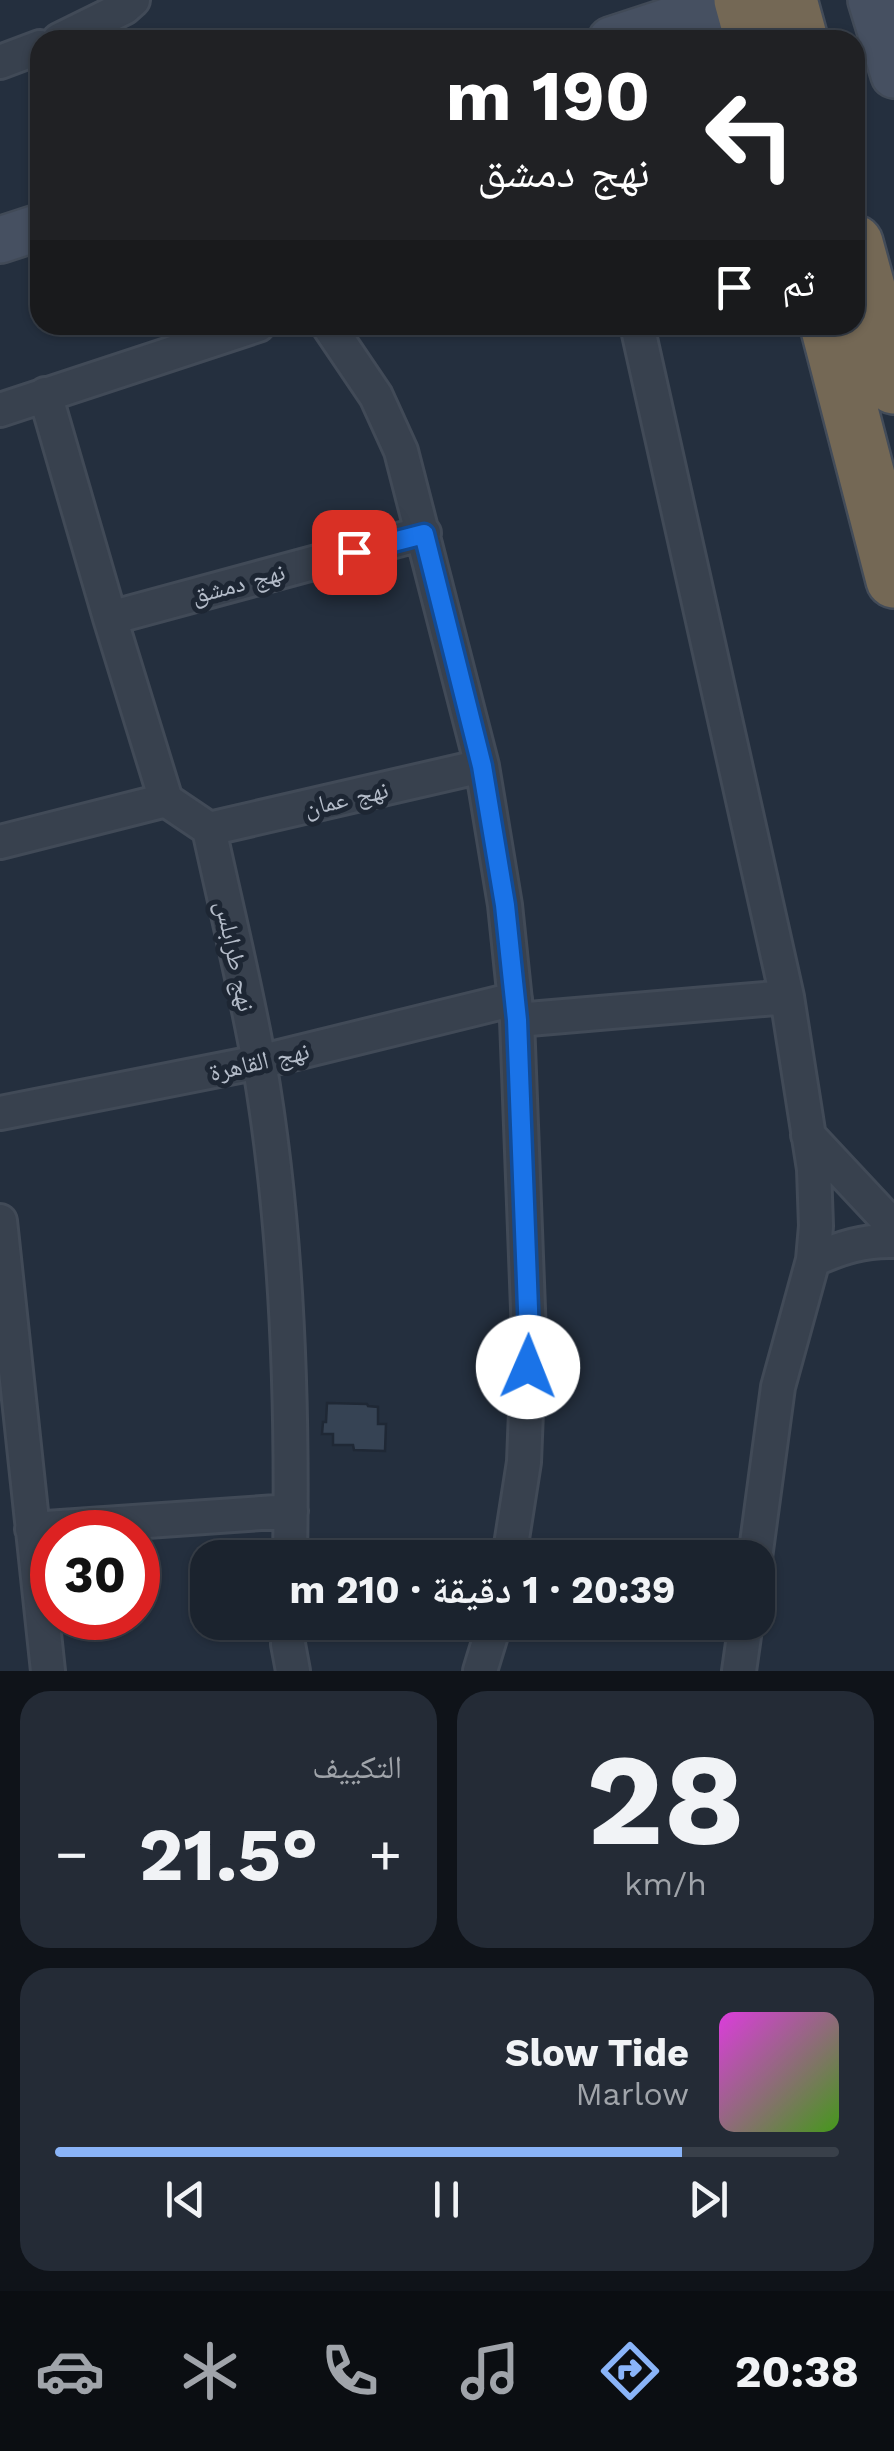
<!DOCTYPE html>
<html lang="ar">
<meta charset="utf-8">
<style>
:root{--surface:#1b232e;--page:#242b36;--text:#f1f3f6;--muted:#a0a4aa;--line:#39404a;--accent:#8ab4f8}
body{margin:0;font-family:"Work Sans","Noto Naskh Arabic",sans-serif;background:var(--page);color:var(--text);direction:rtl;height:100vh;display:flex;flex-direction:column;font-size:38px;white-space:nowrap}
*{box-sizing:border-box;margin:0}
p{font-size:32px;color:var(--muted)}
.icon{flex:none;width:55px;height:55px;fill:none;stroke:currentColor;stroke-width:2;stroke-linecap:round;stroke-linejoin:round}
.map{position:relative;height:1671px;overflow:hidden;direction:ltr}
.details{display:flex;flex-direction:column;gap:20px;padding:20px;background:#0f1319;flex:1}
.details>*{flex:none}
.guide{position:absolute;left:30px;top:30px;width:835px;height:305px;border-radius:30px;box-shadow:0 2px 8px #0004,0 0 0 2px var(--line);direction:rtl;background:#202124;color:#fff;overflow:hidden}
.speed{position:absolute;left:30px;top:1510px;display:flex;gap:20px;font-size:50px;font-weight:700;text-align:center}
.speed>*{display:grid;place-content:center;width:130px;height:130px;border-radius:50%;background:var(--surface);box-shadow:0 2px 8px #0004,0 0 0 2px var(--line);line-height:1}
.speed .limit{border:15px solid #d22;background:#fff;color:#111}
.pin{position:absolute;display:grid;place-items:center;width:85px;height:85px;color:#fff;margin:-42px;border-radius:20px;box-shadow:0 5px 15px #0006}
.me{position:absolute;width:110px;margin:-55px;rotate:1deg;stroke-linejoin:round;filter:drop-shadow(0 0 8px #0008)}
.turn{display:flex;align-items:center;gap:35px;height:210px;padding:0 50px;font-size:45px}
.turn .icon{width:130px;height:130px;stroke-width:2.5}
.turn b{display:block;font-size:70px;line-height:85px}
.then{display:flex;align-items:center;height:95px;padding:0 50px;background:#0003;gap:20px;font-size:38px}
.big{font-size:75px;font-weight:700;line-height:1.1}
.details .widget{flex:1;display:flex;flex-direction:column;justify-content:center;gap:15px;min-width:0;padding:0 35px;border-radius:30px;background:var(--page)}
.details .dial{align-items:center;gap:0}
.dial b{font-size:130px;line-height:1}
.song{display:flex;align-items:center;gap:30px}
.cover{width:120px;height:120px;border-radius:15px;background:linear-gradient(135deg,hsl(300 70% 55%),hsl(100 70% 35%))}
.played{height:10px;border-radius:5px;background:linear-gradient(90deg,var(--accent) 80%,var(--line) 80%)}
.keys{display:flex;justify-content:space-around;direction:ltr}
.heat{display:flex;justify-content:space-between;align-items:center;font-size:55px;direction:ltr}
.details .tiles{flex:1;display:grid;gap:20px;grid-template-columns:1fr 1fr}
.widget:last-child{grid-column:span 2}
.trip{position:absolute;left:190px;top:1540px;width:585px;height:100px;border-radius:30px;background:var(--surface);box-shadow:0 2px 8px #0004,0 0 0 2px var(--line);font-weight:700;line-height:100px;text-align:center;direction:rtl}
.dock{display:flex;height:160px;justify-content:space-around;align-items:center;background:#0b0e12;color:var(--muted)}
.dock .icon{width:70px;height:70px}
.dock .selected{color:var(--accent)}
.dock b{font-size:45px;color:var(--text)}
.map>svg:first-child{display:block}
</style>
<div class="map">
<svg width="894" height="1671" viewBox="0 0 894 1671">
<rect width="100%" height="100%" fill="#242f3e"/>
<path fill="#364354" stroke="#1f2835" stroke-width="2.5" d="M327,1403l40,1 1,2 10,1v17h8l-1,27 -31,-1 -1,-5h-20v-11h-11l1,-12h3z"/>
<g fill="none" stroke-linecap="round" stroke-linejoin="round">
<defs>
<path id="street" d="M59,40l65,-32 9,-8
M0,62l40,-15
M328,325l48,71 25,55 81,315 23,139 12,115 12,315 -5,127 -15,96
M637,325l150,672 27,172 2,57 -3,34 -35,127 -23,171
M45,394l65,224 56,182 43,29c17,78 36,155 50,233 28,162 34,331 31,496
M0,410l258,-85
M110,618l314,-85
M209,829l273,-63
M0,842l166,-42
M517,1020l270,-23
M0,1113l259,-51 256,-63
M808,1135l86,92
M0,1221l48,450
M813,1260c27,-12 51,-20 81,-19
M32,1529l259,-18
M289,1622l-1,22 5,27
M480,1671l15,-49
M739,1671l7,-49"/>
<path id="secondary" d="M871,0l23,75
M611,40l122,-40
M0,240l40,-13"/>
<path id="highway" d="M742,0l11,40
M789,0l11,40
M855,243l39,143
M828,325l66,255"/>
</defs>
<use href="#street" stroke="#414a57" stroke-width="38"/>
<use href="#secondary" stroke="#414a57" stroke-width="50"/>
<use href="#highway" stroke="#434c59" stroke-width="60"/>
<use href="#street" stroke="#38414e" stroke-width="32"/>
<use href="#secondary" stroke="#465061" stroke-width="45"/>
<use href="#highway" stroke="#746855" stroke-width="55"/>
</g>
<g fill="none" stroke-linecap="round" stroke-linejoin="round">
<defs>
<path id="route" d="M354,552l70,-18 58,232 23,139 12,115 12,315 -1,32"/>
</defs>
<use href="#route" stroke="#114b97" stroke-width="25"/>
<use href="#route" stroke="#1a73e8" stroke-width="18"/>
</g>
<g text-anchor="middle" stroke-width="10" stroke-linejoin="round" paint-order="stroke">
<g font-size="25" fill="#b4bcc9" stroke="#1d2633">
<text transform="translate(238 583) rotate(-15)" y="9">نهج دمشق</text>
<text transform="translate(346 798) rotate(-13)" y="9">نهج عمان</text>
<text transform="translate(236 956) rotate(78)" y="9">نهج طرابلس</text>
<text transform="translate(259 1061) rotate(-13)" y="9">نهج القاهرة</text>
</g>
</g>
</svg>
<div class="speed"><div class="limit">30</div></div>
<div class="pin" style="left:354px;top:552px;background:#d93025"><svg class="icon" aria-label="arrive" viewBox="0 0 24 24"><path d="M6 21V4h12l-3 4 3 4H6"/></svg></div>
<svg class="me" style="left:528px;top:1367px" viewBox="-20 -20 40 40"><circle r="19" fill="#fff"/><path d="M0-13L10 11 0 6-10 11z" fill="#1a73e8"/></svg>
<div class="trip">20:39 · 1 دقيقة · 210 m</div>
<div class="guide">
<div class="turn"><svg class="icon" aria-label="left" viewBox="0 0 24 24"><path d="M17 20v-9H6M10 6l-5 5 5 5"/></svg><div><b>190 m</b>نهج دمشق</div></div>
<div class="then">ثم<svg class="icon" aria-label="arrive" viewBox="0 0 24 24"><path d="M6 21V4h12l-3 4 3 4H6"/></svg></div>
</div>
</div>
<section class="details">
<div class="tiles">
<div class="widget dial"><b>28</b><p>km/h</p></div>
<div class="widget"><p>التكييف</p>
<div class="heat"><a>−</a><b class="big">21.5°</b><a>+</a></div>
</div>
<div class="widget">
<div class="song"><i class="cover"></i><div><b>Slow Tide</b><p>Marlow</p></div></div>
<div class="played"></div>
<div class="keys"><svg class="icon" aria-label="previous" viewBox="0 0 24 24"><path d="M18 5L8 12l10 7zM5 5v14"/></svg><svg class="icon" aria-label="pause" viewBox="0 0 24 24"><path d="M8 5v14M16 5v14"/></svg><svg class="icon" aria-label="next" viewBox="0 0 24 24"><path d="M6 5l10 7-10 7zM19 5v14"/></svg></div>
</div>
</div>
</section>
<nav class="dock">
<b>20:38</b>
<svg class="icon selected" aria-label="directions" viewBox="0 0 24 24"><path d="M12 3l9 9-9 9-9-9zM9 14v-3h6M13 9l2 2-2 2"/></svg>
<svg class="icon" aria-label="music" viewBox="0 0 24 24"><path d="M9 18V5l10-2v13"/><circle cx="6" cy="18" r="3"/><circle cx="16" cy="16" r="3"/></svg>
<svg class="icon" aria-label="phone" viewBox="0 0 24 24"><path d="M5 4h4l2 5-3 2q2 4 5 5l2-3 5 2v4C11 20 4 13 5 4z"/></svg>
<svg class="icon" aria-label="climate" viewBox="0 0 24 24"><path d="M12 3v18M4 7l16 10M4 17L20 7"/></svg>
<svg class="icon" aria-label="car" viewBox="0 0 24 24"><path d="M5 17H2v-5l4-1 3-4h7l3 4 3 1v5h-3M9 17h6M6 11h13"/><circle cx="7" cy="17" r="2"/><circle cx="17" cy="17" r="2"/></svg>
</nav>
